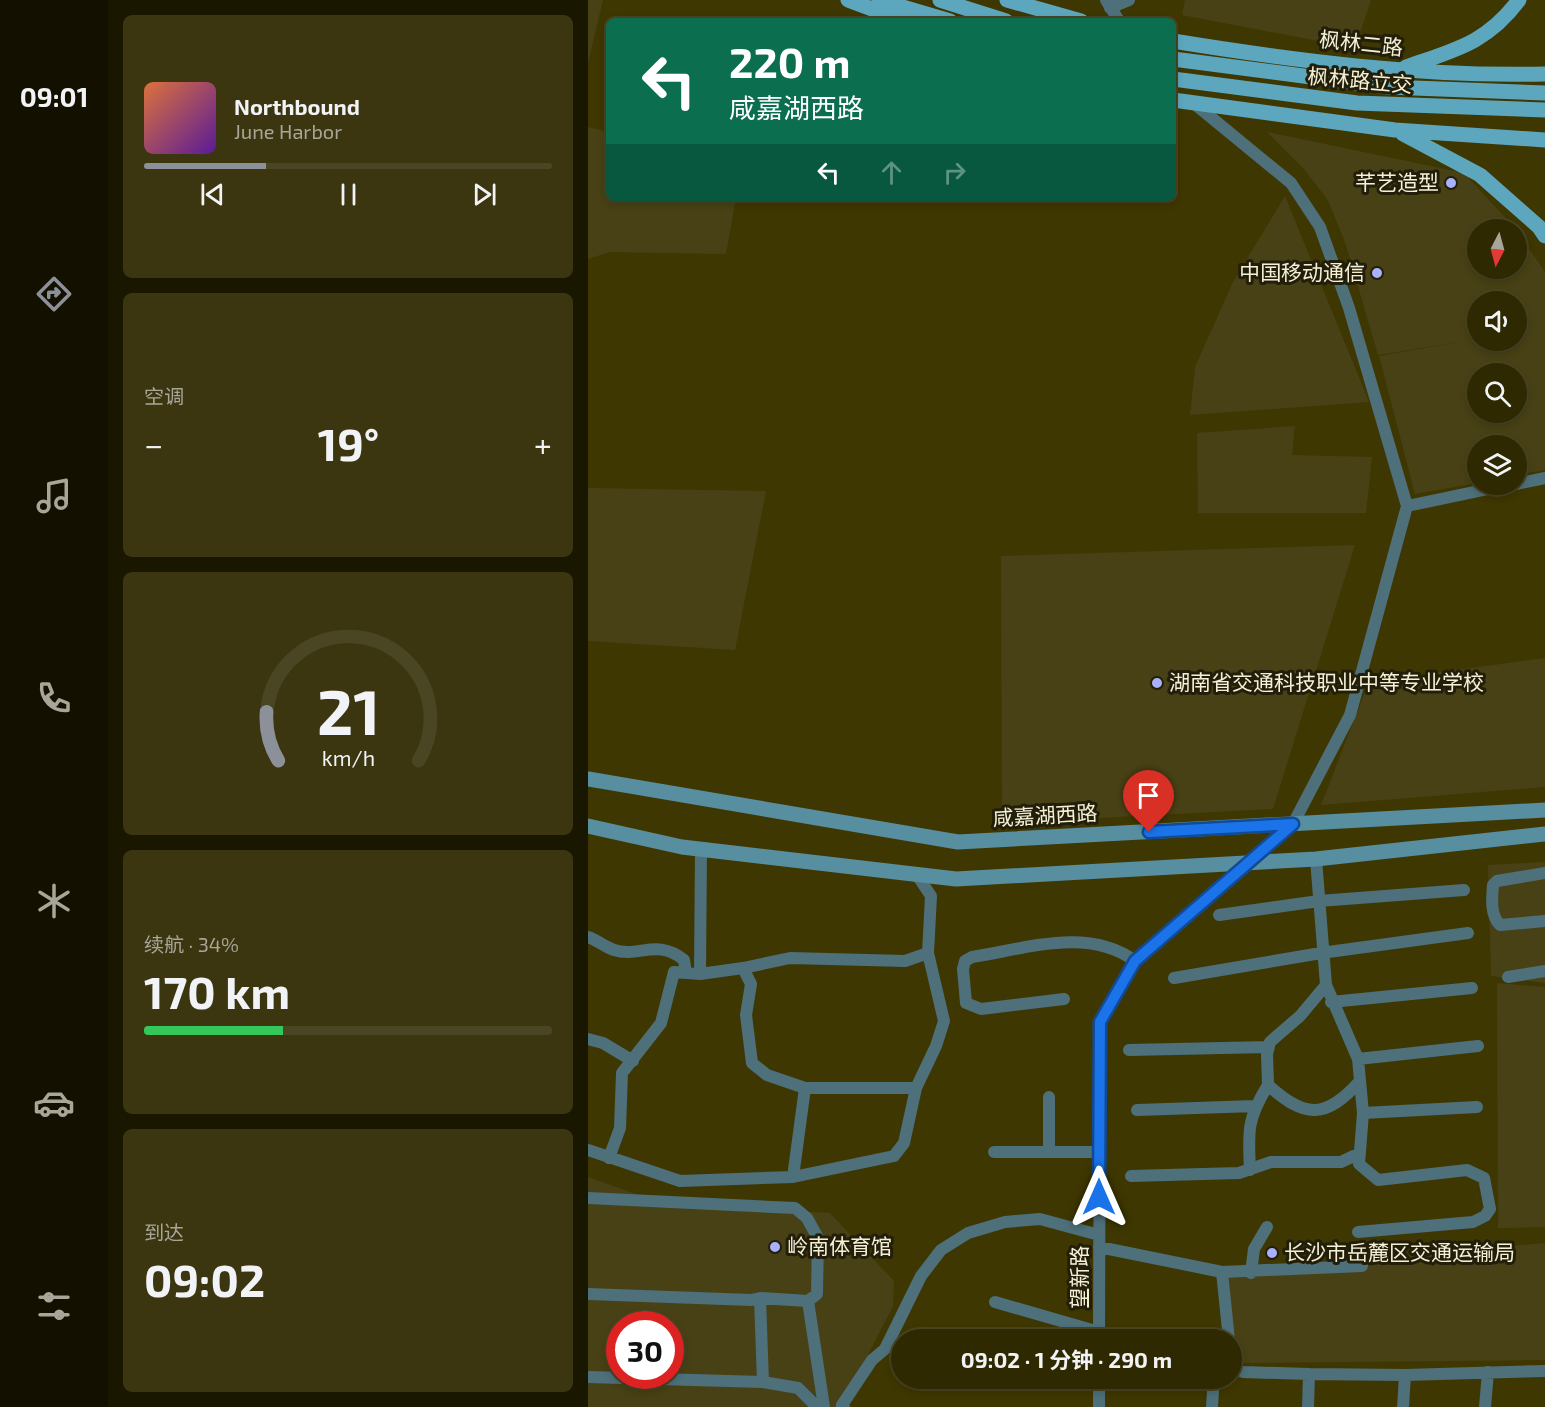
<!DOCTYPE html>
<html lang="zh">
<meta charset="utf-8">
<style>
:root{--surface:#2f2901;--page:#3b3510;--text:#f1f3f6;--muted:#a7a699;--line:#4a4523;--accent:#8c9099}
body{margin:0;font-family:"Exo 2","Noto Sans SC",sans-serif;background:var(--page);color:var(--text);height:100vh;display:flex;flex-direction:column;font-size:22px;white-space:nowrap}
*{box-sizing:border-box;margin:0}
p{font-size:20px;color:var(--muted)}
.icon{flex:none;width:33px;height:33px;fill:none;stroke:currentColor;stroke-width:2;stroke-linecap:round;stroke-linejoin:round}
.map{position:relative;flex:1;overflow:hidden}
.drawer{display:flex;flex-direction:column;gap:15px;padding:15px;background:#1a1701;width:480px}
.drawer>*{flex:none}
.guide{position:absolute;left:18px;top:18px;width:570px;height:183px;border-radius:9px;box-shadow:0 3px 9px #0003,0 0 0 2px var(--line);background:#0b6e4f;color:#fff;overflow:hidden}
.needle{width:39px;rotate:186deg}
.tools{position:absolute;left:879px;top:219px;display:grid;gap:12px}
.tools a{display:grid;place-items:center;width:60px;height:60px;border-radius:50%;background:var(--surface);box-shadow:0 3px 9px #0003,0 0 0 2px var(--line);font-size:30px}
.speed{position:absolute;left:18px;top:1311px;display:flex;gap:12px;font-size:30px;font-weight:700;text-align:center}
.speed>*{display:grid;place-content:center;width:78px;height:78px;border-radius:50%;background:var(--surface);box-shadow:0 3px 9px #0003,0 0 0 2px var(--line);line-height:1}
.speed .limit{border:9px solid #d22;background:#fff;color:#111}
.pin{position:absolute;display:grid;place-items:center;width:51px;height:51px;color:#fff;margin:-62px -26px;border-radius:50% 50% 50% 0;rotate:-45deg;box-shadow:0 0 6px #0007}
.pin .icon{rotate:45deg}
.me{position:absolute;width:66px;margin:-33px;rotate:0deg;stroke-linejoin:round;filter:drop-shadow(0 0 4px #0008)}
.turn{display:flex;align-items:center;gap:21px;height:126px;padding:0 24px;font-size:27px}
.turn .icon{width:78px;height:78px;stroke-width:2.5}
.turn b{display:block;font-size:42px;line-height:51px}
.lanes{display:flex;align-items:center;height:57px;padding:0 24px;background:#0003;justify-content:center;gap:30px;direction:ltr}
.lanes .off{opacity:.35}
.big{font-size:45px;font-weight:700;line-height:1.1}
.drawer .tile{flex:1;display:flex;flex-direction:column;justify-content:center;gap:9px;min-width:0;padding:0 21px;border-radius:9px;background:var(--page)}
.drawer .dial{align-items:center;gap:0}
.dial svg{height:156px;overflow:visible;fill:none;stroke:var(--line);stroke-width:7;stroke-linecap:round;text-anchor:middle}
.dial text{fill:var(--text);stroke:none}
.song{display:flex;align-items:center;gap:18px}
.cover{width:72px;height:72px;border-radius:9px;background:linear-gradient(135deg,hsl(20 70% 55%),hsl(270 70% 35%))}
.played{height:6px;border-radius:3px;background:linear-gradient(90deg,var(--accent) 30%,var(--line) 30%)}
.keys{display:flex;justify-content:space-around;direction:ltr}
.heat{display:flex;justify-content:space-between;align-items:center;font-size:33px;direction:ltr}
.charge{height:9px;border-radius:4px;background:linear-gradient(90deg,#34c759 34%,var(--line) 0)}
.trip{position:absolute;left:303px;top:1329px;width:351px;height:60px;border-radius:30px;background:var(--surface);box-shadow:0 3px 9px #0003,0 0 0 2px var(--line);font-weight:700;line-height:60px;text-align:center}
main{display:flex;flex:1;min-height:0}
.tab-bar{display:flex;flex-direction:column;width:108px;justify-content:space-around;align-items:center;background:#131000;color:var(--muted)}
.tab-bar .icon{width:42px;height:42px}
.tab-bar .current{color:var(--accent)}
.tab-bar b{font-size:27px;color:var(--text)}
.map>svg:first-child{display:block}
</style>
<main>
<nav class="tab-bar">
<b>09:01</b>
<svg class="icon current" aria-label="directions" viewBox="0 0 24 24"><path d="M12 3l9 9-9 9-9-9zM9 14v-3h6M13 9l2 2-2 2"/></svg>
<svg class="icon" aria-label="music" viewBox="0 0 24 24"><path d="M9 18V5l10-2v13"/><circle cx="6" cy="18" r="3"/><circle cx="16" cy="16" r="3"/></svg>
<svg class="icon" aria-label="phone" viewBox="0 0 24 24"><path d="M5 4h4l2 5-3 2q2 4 5 5l2-3 5 2v4C11 20 4 13 5 4z"/></svg>
<svg class="icon" aria-label="climate" viewBox="0 0 24 24"><path d="M12 3v18M4 7l16 10M4 17L20 7"/></svg>
<svg class="icon" aria-label="car" viewBox="0 0 24 24"><path d="M5 17H2v-5l4-1 3-4h7l3 4 3 1v5h-3M9 17h6M6 11h13"/><circle cx="7" cy="17" r="2"/><circle cx="17" cy="17" r="2"/></svg>
<svg class="icon" aria-label="filters" viewBox="0 0 24 24"><path d="M4 7h16M4 17h16"/><circle cx="9" cy="7" r="2"/><circle cx="15" cy="17" r="2"/></svg>
</nav>
<section class="drawer">
<div class="tile">
<div class="song"><i class="cover"></i><div><b>Northbound</b><p>June Harbor</p></div></div>
<div class="played"></div>
<div class="keys"><svg class="icon" aria-label="previous" viewBox="0 0 24 24"><path d="M18 5L8 12l10 7zM5 5v14"/></svg><svg class="icon" aria-label="pause" viewBox="0 0 24 24"><path d="M8 5v14M16 5v14"/></svg><svg class="icon" aria-label="next" viewBox="0 0 24 24"><path d="M6 5l10 7-10 7zM19 5v14"/></svg></div>
</div>
<div class="tile"><p>空调</p>
<div class="heat"><a>−</a><b class="big">19°</b><a>+</a></div>
</div>
<div class="tile dial"><svg viewBox="0 0 100 80">
<path d="M14 69A42 42 0 1 1 86 69"/>
<path d="M14 69A42 42 0 0 1 8 44" stroke="#8c9099"/>
<text x="50" y="56" font-size="32" font-weight="700">21</text>
<text x="50" y="72" font-size="11">km/h</text>
</svg></div>
<div class="tile"><p>续航 · 34%</p><b class="big">170 km</b><div class="charge"></div></div>
<div class="tile"><p>到达</p><b class="big">09:02</b></div>
</section>
<div class="map">
<svg width="957" height="1407" viewBox="0 0 957 1407">
<rect width="100%" height="100%" fill="#3f3701"/>
<path fill="#484115" fill-rule="evenodd" d="M0,0h15l-15,63z
M597,0h186l-16,48 -173,-33z
M0,127l21,5v66h127l-10,56 -116,-2 -22,7z
M679,132l197,41 48,52 4,4 -38,1v38h38l1,-37 28,41v198l-28,5 -1,-29h-38l-1,37 -62,11 -36,-138 86,-15 -87,14 -32,-110 -18,-45 -25,-32zM890,302h38v38h-38zM890,374h38v38h-38z
M697,196l84,206 -179,13 5,-48 38,-85z
M707,426l-3,29 80,2 -6,56h-168l-1,-80z
M0,488l178,3 -31,159 -147,-9z
M767,545l-82,264 -271,14 -1,-267z
M957,658v129l-224,18 48,-123z
M957,862v121l-54,-7 -3,-111z
M909,983l48,4v240l-47,1z
M0,1177l76,27 166,9 64,68 -1,25 -45,88v13h-260zM32,1324h50v52h-50z
M957,1243v117l-310,3 -13,-91z"/>
<g fill="none" stroke-linecap="round" stroke-linejoin="round">
<path stroke="#4d707b" stroke-width="12" d="M518,0l13,21
M522,8l19,-8
M608,105l95,78 29,44 29,81 58,198
M928,484l29,-6
M728,859l10,126 32,74 5,54 -4,51 19,16 89,-10 17,8 6,31 -5,7 -12,6 -115,10
M957,873l-48,8 -4,4c-1,13 -3,30 7,40l45,-4
M631,915l100,-14 145,-11
M0,937c9,3 17,10 26,13 25,8 43,-12 70,10l2,13
M112,974l1,-125
M920,977l37,-6
M586,978l147,-25 147,-20
M738,985l-26,31 -30,26 -3,12 1,31c37,34 58,34 92,-4
M476,999l-83,10 -15,-6 -3,-34 2,-8 7,-4c53,-8 116,-31 163,4
M743,1002l141,-14
M0,1039l15,4 30,18
M541,1050l140,-3
M770,1059l120,-13
M217,1088l-38,-13 -15,-12 -6,-48 5,-31 -8,-16 47,-10 115,3 23,-8
M549,1110l118,-4
M775,1113l114,-6
M0,1150l92,31 113,-4 101,-21 10,-13 12,-55 20,-42 8,-25 -16,-68 3,-57 -14,-21
M406,1152h105
M461,1152v-55
M21,1158l11,-30 2,-55 39,-50 13,-51 26,2 43,-6
M662,1170c-2,-39 -3,-51 18,-85
M543,1176l108,-3 32,-11h70l19,-9
M205,1177l12,-89h111
M0,1198l207,10 12,10 11,20 -1,56 -9,7 -48,-3
M511,1247l123,25
M663,1273l3,-24 13,-22
M0,1294l163,6 9,-2 3,84 -175,-5
M220,1301l16,106
M407,1302l104,30
M511,1340l1,-318 35,-61 158,-137 57,-109 57,-209 105,-22
M641,1340l-7,-68 140,-6
M644,1360l3,9 8,3 66,2
M817,1375l140,-4
M511,1378v29
M621,1378l4,13 -1,16
M175,1382l35,6 19,19
M256,1407l-2,-2 30,-45 13,-11 36,-73 20,-26 27,-17 37,-11 35,-3 59,16
M720,1407l1,-33 96,1 -2,32
M897,1407l3,-35"/>
<path stroke="#578fa1" stroke-width="15" d="M0,779l370,63 587,-32
M0,826l94,21 274,32 360,-20 229,-25"/>
<path stroke="#5da7be" stroke-width="15" d="M260,0l56,21
M291,0l71,21
M352,0l66,21
M419,0l74,21
M585,41c123,20 248,36 372,33
M585,59l215,28 157,6
M818,67c48,-17 80,-23 113,-67
M585,79l184,24 188,7
M585,100l222,30 150,10
M815,134l77,41 59,52 6,9"/>
</g>
<g fill="none" stroke-linecap="round" stroke-linejoin="round">
<defs>
<path id="route" d="M511,1197l1,-175 35,-61 158,-137 -144,8"/>
</defs>
<use href="#route" stroke="#114b97" stroke-width="15"/>
<use href="#route" stroke="#1a73e8" stroke-width="10"/>
</g>
<g fill="#a9b0fc" stroke="#221e0a" stroke-width="2">
<circle cx="863" cy="183" r="6"/>
<circle cx="789" cy="273" r="6"/>
<circle cx="569" cy="683" r="6"/>
<circle cx="187" cy="1247" r="6"/>
<circle cx="684" cy="1253" r="6"/>
</g>
<g text-anchor="middle" stroke-width="6" stroke-linejoin="round" paint-order="stroke">
<g font-size="21" fill="#f4f0d6" stroke="#221e0a">
<text transform="translate(773 44) rotate(6)" y="7">枫林二路</text>
<text transform="translate(772 81) rotate(5)" y="7">枫林路立交</text>
<text transform="translate(457 816) rotate(-3)" y="7">咸嘉湖西路</text>
<text transform="translate(492 1277) rotate(-90)" y="7">望新路</text>
</g>
<g font-size="21" fill="#f4f0d6" stroke="#221e0a" text-anchor="start">
<text x="851" y="190" text-anchor="end">芊艺造型</text>
<text x="777" y="280" text-anchor="end">中国移动通信</text>
<text x="581" y="690">湖南省交通科技职业中等专业学校</text>
<text x="199" y="1254">岭南体育馆</text>
<text x="696" y="1260">长沙市岳麓区交通运输局</text>
</g>
</g>
</svg>
<div class="tools">
<a><svg class="needle" viewBox="-14 -14 28 28"><path d="M0-13l5 13h-10z" fill="#e53935"/><path d="M0 13l5-13h-10z" fill="#a7a699"/></svg></a>
<a><svg class="icon" aria-label="sound" viewBox="0 0 24 24"><path d="M4 9h4l5-4v14l-5-4H4zM17 9q2 3 0 6"/></svg></a>
<a><svg class="icon" aria-label="search" viewBox="0 0 24 24"><circle cx="10" cy="10" r="6"/><path d="M15 15l6 6"/></svg></a>
<a><svg class="icon" aria-label="layers" viewBox="0 0 24 24"><path d="M12 4l9 5-9 5-9-5zM3 14l9 5 9-5"/></svg></a>
</div>
<div class="speed"><div class="limit">30</div></div>
<div class="pin" style="left:561px;top:832px;background:#d93025"><svg class="icon" aria-label="arrive" viewBox="0 0 24 24"><path d="M6 21V4h12l-3 4 3 4H6"/></svg></div>
<svg class="me" style="left:511px;top:1197px" viewBox="-20 -20 40 40"><path d="M0-17L14 15 0 8-14 15z" fill="#1a73e8" stroke="#fff" stroke-width="4"/></svg>
<div class="trip">09:02 · 1 分钟 · 290 m</div>
<div class="guide">
<div class="turn"><svg class="icon" aria-label="left" viewBox="0 0 24 24"><path d="M17 20v-9H6M10 6l-5 5 5 5"/></svg><div><b>220 m</b>咸嘉湖西路</div></div>
<div class="lanes"><svg class="icon" aria-label="left" viewBox="0 0 24 24"><path d="M17 20v-9H6M10 6l-5 5 5 5"/></svg><svg class="icon off" aria-label="ahead" viewBox="0 0 24 24"><path d="M12 20V5M6 11l6-6 6 6"/></svg><svg class="icon off" aria-label="right" viewBox="0 0 24 24"><path d="M7 20v-9h11M14 6l5 5-5 5"/></svg></div>
</div>
</div>
</main>
